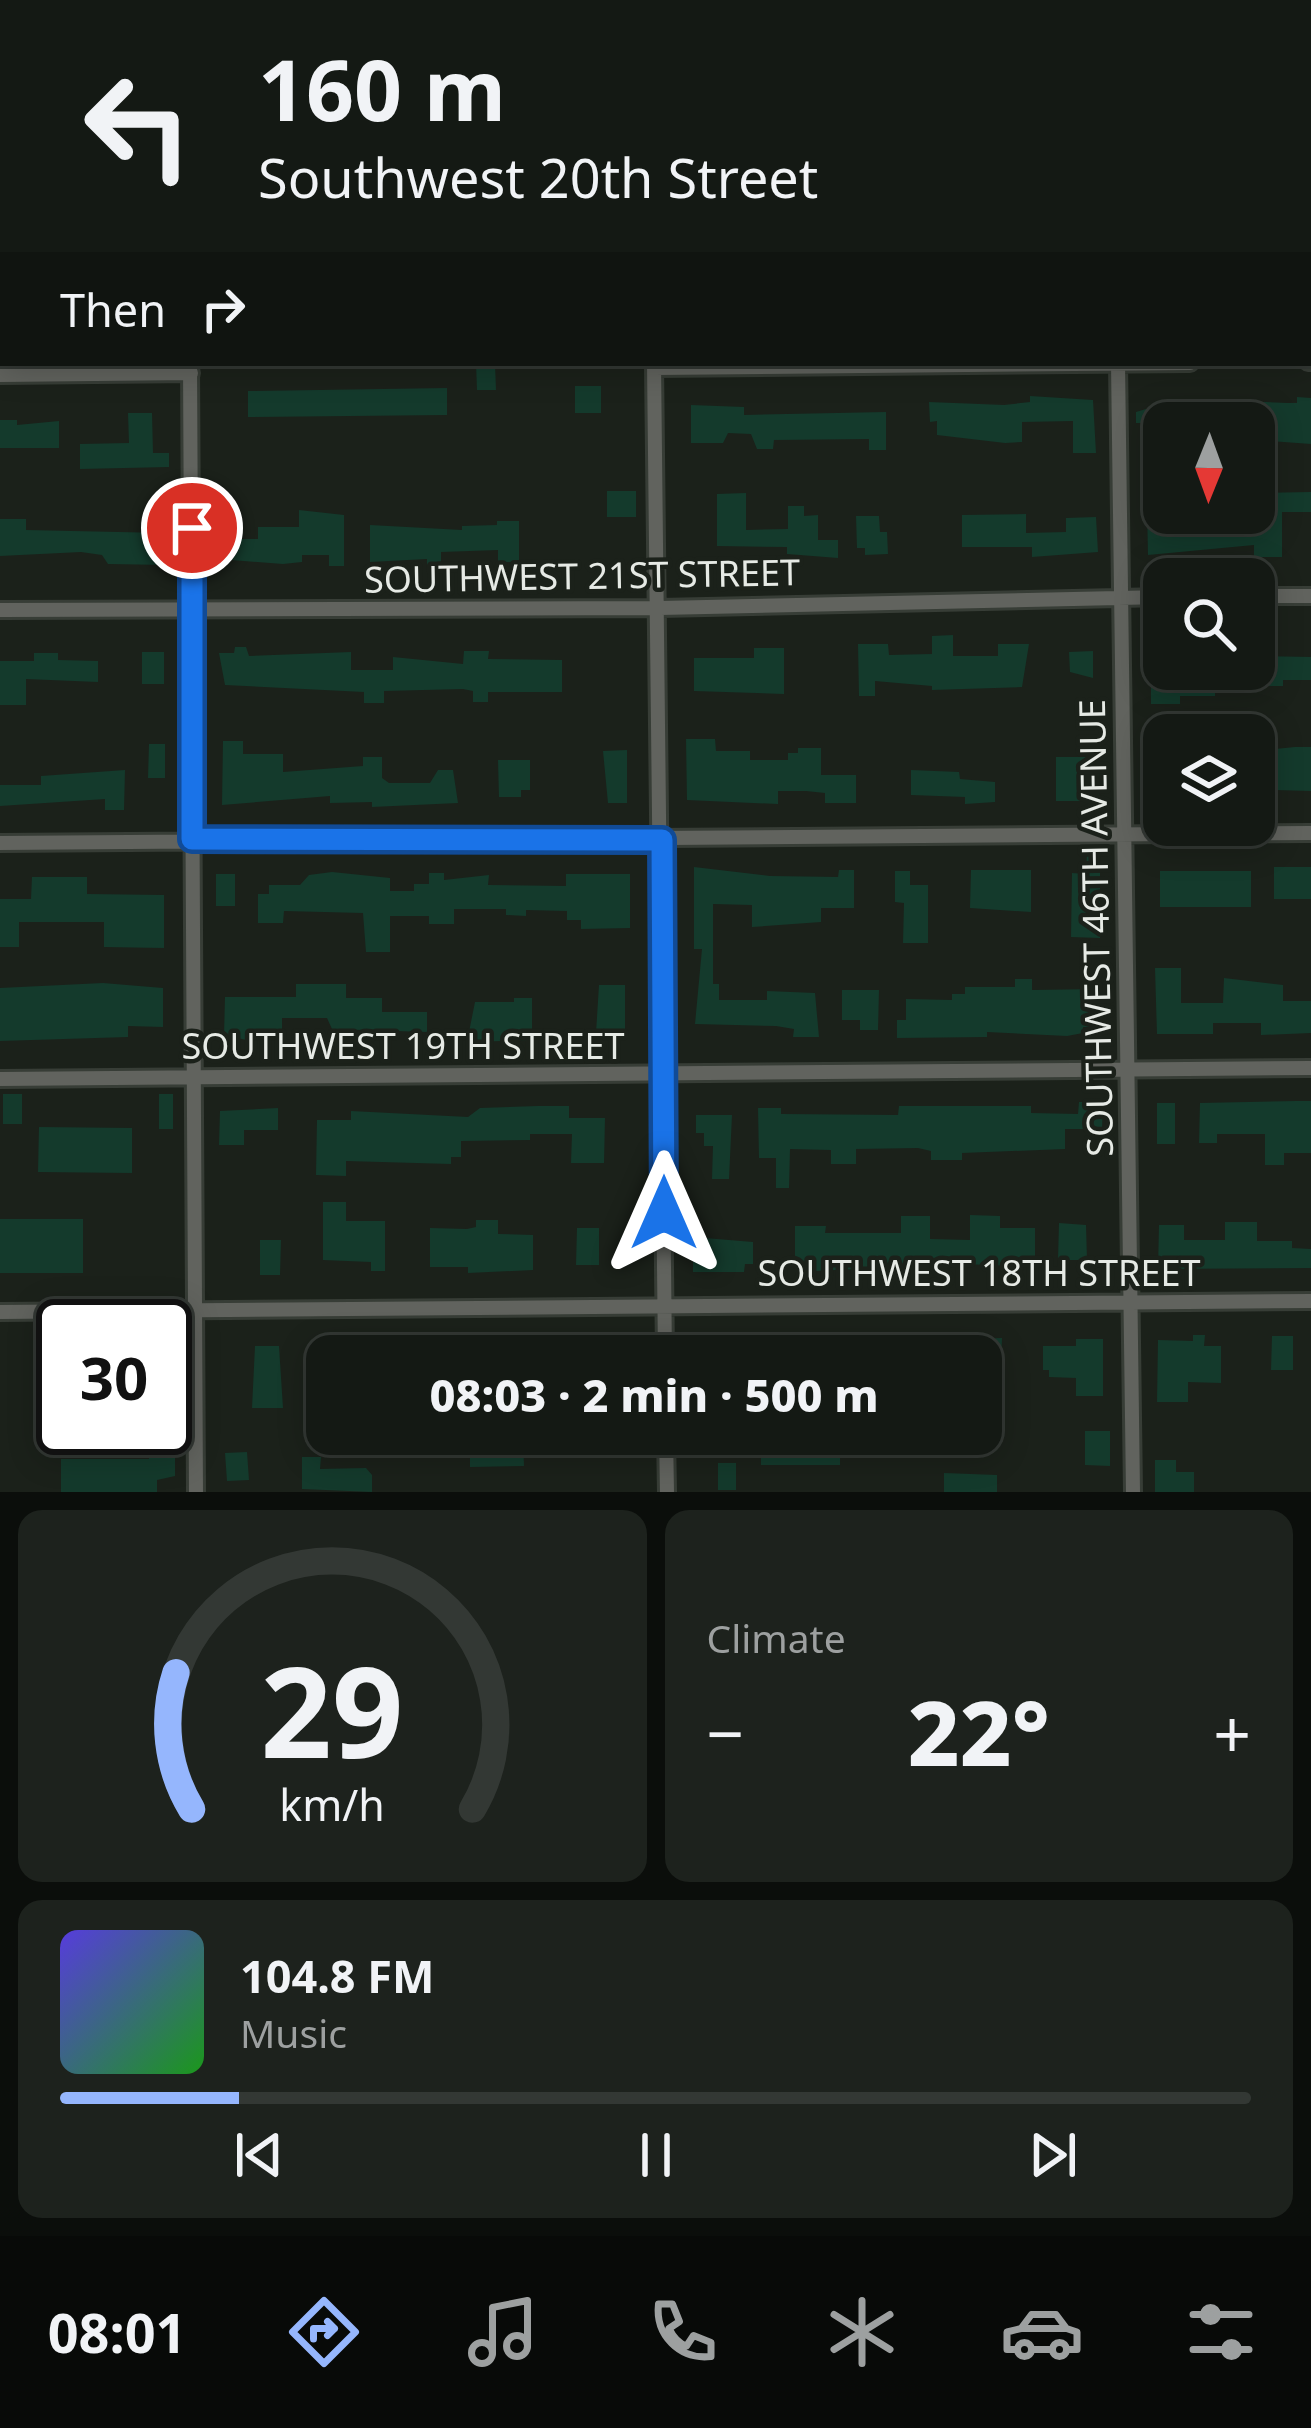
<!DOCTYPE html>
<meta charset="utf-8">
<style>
:root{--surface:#141914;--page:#1d221d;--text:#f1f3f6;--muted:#9da0a0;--line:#333834;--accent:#95b6fd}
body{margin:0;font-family:"Noto Sans",sans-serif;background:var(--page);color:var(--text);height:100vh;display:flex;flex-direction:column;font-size:45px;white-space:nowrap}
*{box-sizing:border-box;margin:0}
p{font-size:39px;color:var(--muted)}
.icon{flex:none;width:66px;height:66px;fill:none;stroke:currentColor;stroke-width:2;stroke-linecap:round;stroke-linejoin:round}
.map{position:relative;height:1492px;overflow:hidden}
.details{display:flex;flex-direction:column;gap:18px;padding:18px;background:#0b0e0b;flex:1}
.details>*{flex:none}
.guide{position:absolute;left:0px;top:0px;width:1311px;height:366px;box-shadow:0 6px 30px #0003,0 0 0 3px var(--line);background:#141914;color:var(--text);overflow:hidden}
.needle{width:78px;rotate:181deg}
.fabs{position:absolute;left:1143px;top:402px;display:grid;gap:24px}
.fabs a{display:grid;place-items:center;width:132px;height:132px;border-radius:24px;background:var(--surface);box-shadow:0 6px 30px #0003,0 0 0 3px var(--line);font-size:60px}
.speed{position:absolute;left:36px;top:1299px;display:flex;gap:24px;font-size:60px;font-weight:700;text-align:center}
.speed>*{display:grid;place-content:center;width:156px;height:156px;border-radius:50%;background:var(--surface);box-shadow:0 6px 30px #0003,0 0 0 3px var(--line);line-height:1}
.speed .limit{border:6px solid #111;border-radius:18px;background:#fff;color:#111}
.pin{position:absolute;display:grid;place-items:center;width:102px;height:102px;color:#fff;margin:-51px;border:6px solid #fff;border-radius:50%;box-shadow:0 3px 12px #0007}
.me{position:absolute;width:132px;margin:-66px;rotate:0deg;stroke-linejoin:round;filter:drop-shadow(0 0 9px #0008)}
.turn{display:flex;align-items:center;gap:42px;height:252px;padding:0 60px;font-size:54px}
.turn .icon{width:156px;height:156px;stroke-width:2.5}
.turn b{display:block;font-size:84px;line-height:102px}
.then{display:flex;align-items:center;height:114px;padding:0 60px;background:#0003;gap:24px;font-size:45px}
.big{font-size:90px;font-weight:800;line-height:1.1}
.details .tile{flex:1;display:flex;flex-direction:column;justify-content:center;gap:18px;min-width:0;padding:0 42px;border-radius:24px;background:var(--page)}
.details .dial{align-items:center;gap:0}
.dial svg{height:312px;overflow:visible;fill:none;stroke:var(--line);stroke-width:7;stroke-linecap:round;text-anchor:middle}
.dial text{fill:var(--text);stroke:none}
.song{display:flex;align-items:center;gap:36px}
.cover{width:144px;height:144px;border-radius:18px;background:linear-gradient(135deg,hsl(250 70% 55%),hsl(120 70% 35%))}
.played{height:12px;border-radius:6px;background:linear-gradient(90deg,var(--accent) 15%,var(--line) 15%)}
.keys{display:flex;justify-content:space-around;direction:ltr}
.heat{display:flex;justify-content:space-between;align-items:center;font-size:66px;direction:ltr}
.details .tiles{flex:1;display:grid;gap:18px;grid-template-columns:1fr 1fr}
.tile:last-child{grid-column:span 2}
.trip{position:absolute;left:306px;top:1335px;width:696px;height:120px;border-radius:24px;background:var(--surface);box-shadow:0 6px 30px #0003,0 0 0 3px var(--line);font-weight:800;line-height:120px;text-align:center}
.tab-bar{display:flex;height:192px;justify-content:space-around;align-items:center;background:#080a08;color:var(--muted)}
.tab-bar .icon{width:84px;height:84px}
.tab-bar .current{color:var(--accent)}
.tab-bar b{font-size:54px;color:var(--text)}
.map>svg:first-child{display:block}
</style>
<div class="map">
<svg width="1311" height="1492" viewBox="0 0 1311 1492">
<rect width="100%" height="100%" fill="#1b211a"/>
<path fill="#143a2c" d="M476,363h19l1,27h-19z
M575,386h26v27h-26z
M447,388v27l-199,2v-26z
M1030,396l63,4 3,53h-23v-32l-51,1v20l-17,1 -68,-8v-14l-7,1 -1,-20 75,3 26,-3z
M1297,397l14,1v46l-55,-4 -1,-17h-91v10h-18v-10h-10v-11l10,-3 71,2v-11l70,3h10z
M691,405l53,2v8l142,-3v38h-17v-11l-95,1 -1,9h-16l-6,-15 -23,-1 -5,10h-32z
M128,413h24l1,40h16v14l-89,2v-25l49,-1z
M0,420h17v5l42,-4v27h-59z
M607,491h29v26h-29z
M1311,492v20h-29v45h-28v-12l-106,10 -1,-47 66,5v6l41,-1v-25z
M746,493v37l42,-1v-23h16v10l14,-1v25h20v18l-51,-4v-7l-70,-1v-52z
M299,510l45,5v51h-15v-11h-27v7l-19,2 -64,-5v-20h39v-12h41z
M1026,514v19l40,-1v-14l30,-1 2,35 -66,5v-10h-70v-32z
M856,516h23l1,16h7l1,22 -23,1v-7h-8z
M0,519h26v11l139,3 1,32 -58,-1 -6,-9 -21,-3 -81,4z
M497,521h22v41h-21v-12l-57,2v13h-14v-6l-57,3v-37l92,5v-4l35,-1z
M953,635v21h45v-12h31l-7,43 -90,3v-4l-57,-5v15h-16l-1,-52h30l1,11 43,-1v-18z
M1151,646h13v23h51v27h-35v8h-29z
M235,647h11l3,9 102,-4v18h42v-13l70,7 1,-13h25l-1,8 74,1v32h-74v10h-15v-11l-10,-2 -79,2v12h-20v-11l-139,-7 -6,-32h15z
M754,648h30v46l-90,-3v-33h60z
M1093,651v27l-23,-6 -1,-20z
M142,652h22v32h-22z
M34,653h24v7l40,1v21l-72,-3v26h-26v-44h34z
M1256,656l55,1v23h-28v6h-15l1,-6h-13z
M686,739h29l1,12h34v9h38v-7h10v-5h23v27h35v28h-31v-10l-19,-2h-28v13l-91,-4z
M223,741h20v13h40v18l80,-6v-9h19v21l7,5h41l8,-13h15l5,33 -86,4v-5l-42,1v-7l-108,9z
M149,744h16v34h-17z
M1295,747h16v44l-36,-1v-10h-20l-1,-29z
M627,750v53h-19l-5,-52z
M1056,757h42l1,44h-43z
M498,760h32v30h-9v7h-22z
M125,770l-1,40h-19v-11l-105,7v-21h41v-9z
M911,770l48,2 1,7 35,3v20l-30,2v-7l-54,-2z
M1087,853h13v85l-29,-1 1,-64 14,1z
M694,867l76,9 68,1 1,-7h15v38h-33v14l-69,5v-22l-39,-1v80h6v16h48v-9l48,2 4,44h-26l1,-8 -18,-3 -81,-2 7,-75h-8z
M1274,867h37v32h-37z
M971,870h60v42l-61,-4z
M895,871h15v14h18v58h-25l1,-40 -9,-1z
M1160,871h91v36h-91z
M332,872l58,6v13h24v-7h15v-11h15v7l45,-5 -1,10 78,1v-12h64v54l-49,1v-9h-14v-9l-41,-1v6l-20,-1v-6h-52v15h-25v-8h-39v36h-24l-3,-39 -79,-2 -1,12h-25v-29h11v-9h31l9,-10z
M216,874h19v32h-19z
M32,877h55v17l77,1v53l-60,-1v-25h-85v25h-19v-48h31z
M1155,968h26v35h42l1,-25 59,7v16h28v32l-50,2v-12h-48v11h-56z
M1015,979h17v11l69,-1v38h-18v6l-16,3 -80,-4v5l-90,1v-18h9v-21l46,1v-6h13v-7h50z
M103,983l60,5v39l-35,-1v11l-128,4v-53z
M296,984h50v14h36v14h45v20l-95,-3 -5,-11h-45v14l-27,-1v11l-31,-7 1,-38h71z
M599,985h26v48h-29z
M842,990h37l-1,40h-18v-10h-18z
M514,998h18v42l-65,2 8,-40h39z
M3,1094h19v30h-19z
M159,1094h14v35h-14z
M1297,1101h14v52h-27v12h-19v-31h-48v9h-18l1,-40z
M1079,1102h24l-1,27h-37v20l-103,4v7h-31v-9l-13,-3 -62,1v15h-25v-14l-41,-1 -1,39h-13v-30h-17l-1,-50h23v6l117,1 1,-9h132v7l47,1z
M1157,1103h18v41h-18z
M538,1106h31v12h36l-1,45h-33l1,-29h-42v6l-69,1v16h-10v7l-105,-3v15l-30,-1 1,-55h34v-9l117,6 12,-9z
M278,1108v22h-34v15h-25l1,-34z
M696,1115h36l-3,64h-17l1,-33h-9v-13h-8z
M39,1127l93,1v45l-94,-1z
M323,1202h23v19h39v50h-14v-9l-48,-2z
M970,1215l30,1v12h35v39l-119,-5v4l-121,6v-46h31l-1,7h76v-17h29v23l40,1z
M0,1219h83v54h-83z
M476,1220h22v14l35,1v35l-65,3v-6h-38v-39l37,1 9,-2z
M1225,1222h32v19h35v7l19,1v19l-153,1 1,-44h25v15h41z
M1059,1223l27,2 1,35h-29z
M577,1228h22v37h-23z
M693,1237l60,5v22h-8l-1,8h-51z
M260,1240h21l-1,35h-20z
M875,1334l42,3v4l85,-3 -1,22 -171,-4v-16h45z
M1193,1335h12l-1,11h17v37l-33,-1v20h-31l1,-62 35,1z
M1272,1336h21v34h-22z
M39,1338h24v70l-22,1z
M763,1338l28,1v17h-28z
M471,1339h30v17h-140v-16z
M1076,1339h27v57h-27v-18l-27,-1v-7h-6v-24h33z
M544,1340h93v16h-93z
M255,1346h24l4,62h-31z
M1085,1431h25v35l-25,-1z
M761,1434h79v31h-79z
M149,1435l26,3v38l-18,4v12h-96v-33h88z
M523,1435l1,31 -54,1v-31z
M247,1452l2,28 -22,1 -2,-28z
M302,1457h19l-1,12 46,-1 6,7v17l-70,-3z
M1155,1460h21v12h18v20h-39z
M718,1463h18v27h-18z
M944,1473l53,2v17h-53z"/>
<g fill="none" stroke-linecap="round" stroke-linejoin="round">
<defs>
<path id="street" d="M180,0v3
M649,0v3
M1117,0v3
M1308,130h3
M0,142h3
M1308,362h3
M190,363l6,1129
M654,363l11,993
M1118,363l15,1129
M654,368l536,-5
M0,375l191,-2
M1254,596h57
M0,610l660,-2 504,-11
M0,843l1311,-10
M0,1079l1311,-11
M0,1312l1311,-11
M666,1434l1,58"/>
</defs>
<use href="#street" stroke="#373d36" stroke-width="20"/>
<use href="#street" stroke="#61635e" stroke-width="14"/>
</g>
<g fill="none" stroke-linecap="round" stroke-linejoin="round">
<defs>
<path id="route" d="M192,528v311l470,1 2,373"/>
</defs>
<use href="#route" stroke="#114b97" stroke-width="30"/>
<use href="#route" stroke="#1a73e8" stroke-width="21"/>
</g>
<g text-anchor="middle" stroke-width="9" stroke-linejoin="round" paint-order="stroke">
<g font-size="36" fill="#e6eae5" stroke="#1b211a">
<text transform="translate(582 576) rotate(-1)" y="13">SOUTHWEST 21ST STREET</text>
<text transform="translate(1096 928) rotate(-91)" y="13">SOUTHWEST 46TH AVENUE</text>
<text x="403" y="1059">SOUTHWEST 19TH STREET</text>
<text x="979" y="1286">SOUTHWEST 18TH STREET</text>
</g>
</g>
</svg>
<div class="fabs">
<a><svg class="needle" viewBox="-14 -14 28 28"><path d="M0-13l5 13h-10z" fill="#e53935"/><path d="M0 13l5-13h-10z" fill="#9da0a0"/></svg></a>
<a><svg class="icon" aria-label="search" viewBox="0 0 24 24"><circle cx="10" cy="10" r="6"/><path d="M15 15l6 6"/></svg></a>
<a><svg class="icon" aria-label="layers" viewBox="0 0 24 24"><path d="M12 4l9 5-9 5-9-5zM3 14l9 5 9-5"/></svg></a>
</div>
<div class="speed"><div class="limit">30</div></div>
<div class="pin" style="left:192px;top:528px;background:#d93025"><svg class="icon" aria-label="arrive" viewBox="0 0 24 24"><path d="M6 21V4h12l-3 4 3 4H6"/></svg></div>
<svg class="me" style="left:664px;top:1213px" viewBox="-20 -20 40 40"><path d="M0-17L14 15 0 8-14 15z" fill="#1a73e8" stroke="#fff" stroke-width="4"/></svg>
<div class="trip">08:03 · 2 min · 500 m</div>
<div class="guide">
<div class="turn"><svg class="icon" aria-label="left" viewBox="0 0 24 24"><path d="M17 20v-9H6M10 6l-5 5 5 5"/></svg><div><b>160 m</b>Southwest 20th Street</div></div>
<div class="then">Then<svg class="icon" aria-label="right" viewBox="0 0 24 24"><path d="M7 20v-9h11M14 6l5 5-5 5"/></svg></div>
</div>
</div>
<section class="details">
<div class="tiles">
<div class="tile dial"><svg viewBox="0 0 100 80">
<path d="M14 69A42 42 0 1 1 86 69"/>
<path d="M14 69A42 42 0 0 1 10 34" stroke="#95b6fd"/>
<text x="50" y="56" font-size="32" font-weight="700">29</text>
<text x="50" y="72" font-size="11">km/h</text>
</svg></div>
<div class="tile"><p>Climate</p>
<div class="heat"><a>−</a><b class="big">22°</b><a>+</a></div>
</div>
<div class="tile">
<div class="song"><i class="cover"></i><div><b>104.8 FM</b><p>Music</p></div></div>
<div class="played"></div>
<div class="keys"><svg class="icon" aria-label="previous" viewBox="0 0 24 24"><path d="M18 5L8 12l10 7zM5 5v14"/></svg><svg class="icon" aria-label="pause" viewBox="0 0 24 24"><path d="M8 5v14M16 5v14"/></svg><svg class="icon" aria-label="next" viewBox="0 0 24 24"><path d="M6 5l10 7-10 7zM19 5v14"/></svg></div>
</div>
</div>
</section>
<nav class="tab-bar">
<b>08:01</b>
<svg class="icon current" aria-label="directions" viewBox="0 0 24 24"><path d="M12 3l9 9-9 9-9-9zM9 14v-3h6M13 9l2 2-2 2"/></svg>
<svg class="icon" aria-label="music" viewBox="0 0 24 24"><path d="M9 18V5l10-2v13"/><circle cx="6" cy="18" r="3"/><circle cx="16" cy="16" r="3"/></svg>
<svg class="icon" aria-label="phone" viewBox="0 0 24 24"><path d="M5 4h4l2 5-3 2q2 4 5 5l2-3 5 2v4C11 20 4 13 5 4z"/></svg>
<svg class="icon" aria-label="climate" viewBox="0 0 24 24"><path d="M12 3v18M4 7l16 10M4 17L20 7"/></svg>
<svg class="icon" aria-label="car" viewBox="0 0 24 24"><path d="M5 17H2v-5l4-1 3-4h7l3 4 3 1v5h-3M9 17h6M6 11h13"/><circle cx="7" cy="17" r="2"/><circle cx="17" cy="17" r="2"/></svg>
<svg class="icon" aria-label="filters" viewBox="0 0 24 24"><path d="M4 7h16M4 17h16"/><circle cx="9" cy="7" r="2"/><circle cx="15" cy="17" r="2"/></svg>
</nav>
